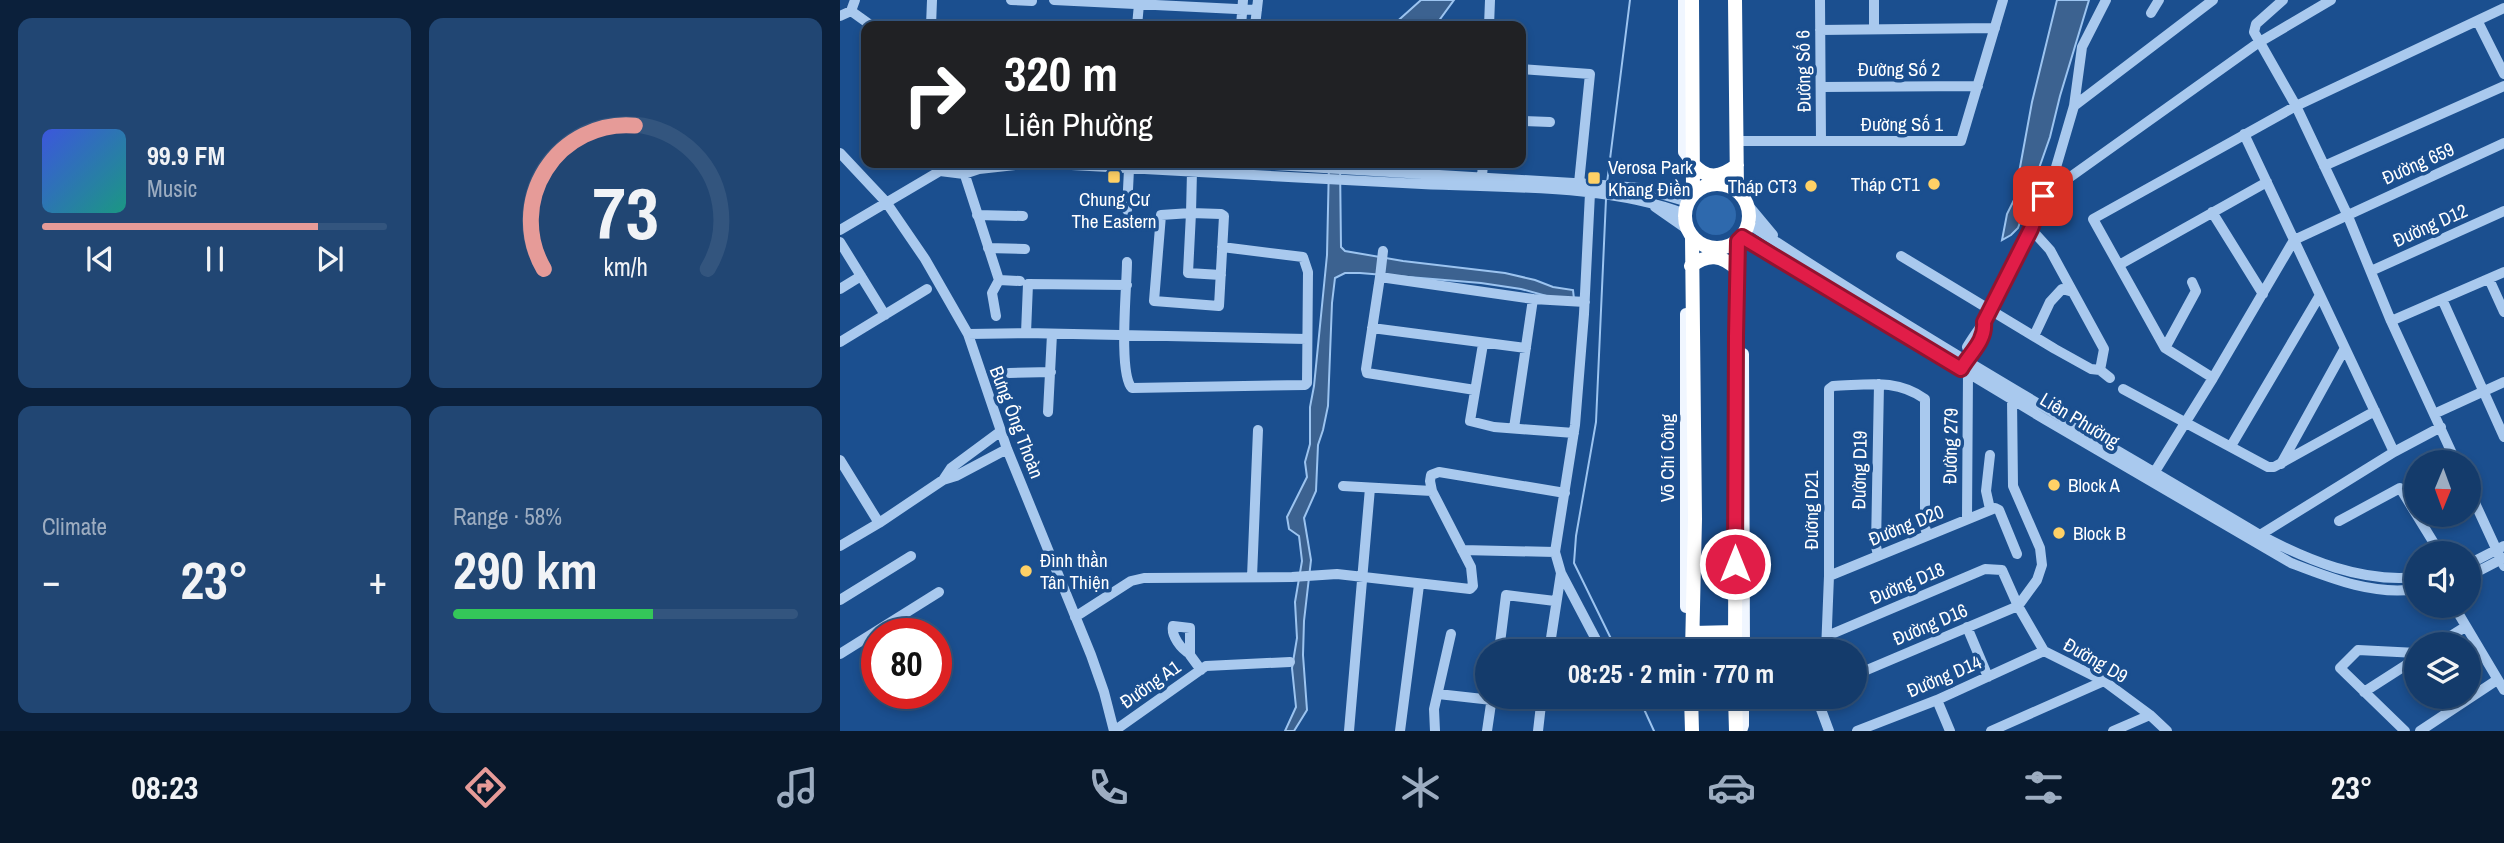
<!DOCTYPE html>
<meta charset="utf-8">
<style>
:root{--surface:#143b6b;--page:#214673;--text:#f1f3f6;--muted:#9dadc1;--line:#33557e;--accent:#e69b98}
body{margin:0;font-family:"Archivo Narrow",sans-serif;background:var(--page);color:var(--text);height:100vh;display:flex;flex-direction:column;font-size:26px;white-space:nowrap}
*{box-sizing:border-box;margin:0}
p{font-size:23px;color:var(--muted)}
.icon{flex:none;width:38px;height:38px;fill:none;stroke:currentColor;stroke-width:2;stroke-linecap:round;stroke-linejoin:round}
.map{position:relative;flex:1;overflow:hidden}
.panel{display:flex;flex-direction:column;gap:18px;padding:18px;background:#0b203b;width:840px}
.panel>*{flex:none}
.top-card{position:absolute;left:21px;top:21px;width:665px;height:147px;border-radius:14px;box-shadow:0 4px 10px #0003,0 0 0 2px var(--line);background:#202124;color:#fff;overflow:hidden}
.needle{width:46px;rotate:181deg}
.tools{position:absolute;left:1564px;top:450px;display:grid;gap:14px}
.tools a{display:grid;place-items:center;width:77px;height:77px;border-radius:50%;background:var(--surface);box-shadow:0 4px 10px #0003,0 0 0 2px var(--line);font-size:35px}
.speed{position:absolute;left:21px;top:618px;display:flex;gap:14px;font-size:35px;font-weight:700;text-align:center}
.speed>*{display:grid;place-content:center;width:91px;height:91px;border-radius:50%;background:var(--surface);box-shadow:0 4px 10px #0003,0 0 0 2px var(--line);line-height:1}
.speed .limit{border:10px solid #d22;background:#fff;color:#111}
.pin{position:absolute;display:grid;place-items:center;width:60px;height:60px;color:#fff;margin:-30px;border-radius:14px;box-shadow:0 4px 10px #0006}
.me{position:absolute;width:77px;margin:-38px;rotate:0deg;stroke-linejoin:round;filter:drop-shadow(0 0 5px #0008)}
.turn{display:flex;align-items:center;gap:24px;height:147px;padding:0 28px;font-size:32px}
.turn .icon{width:91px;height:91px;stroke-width:2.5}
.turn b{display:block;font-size:49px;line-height:60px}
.big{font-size:52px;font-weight:700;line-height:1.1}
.panel .card{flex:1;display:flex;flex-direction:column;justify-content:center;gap:10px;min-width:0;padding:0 24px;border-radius:14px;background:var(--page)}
.panel .dial{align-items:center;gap:0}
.dial svg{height:182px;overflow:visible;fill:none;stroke:var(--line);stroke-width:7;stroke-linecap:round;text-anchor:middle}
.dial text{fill:var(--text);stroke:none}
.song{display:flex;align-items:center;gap:21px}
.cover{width:84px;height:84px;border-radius:10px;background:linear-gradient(135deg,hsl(230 70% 55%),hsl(170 70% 35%))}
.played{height:7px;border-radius:4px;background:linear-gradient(90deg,var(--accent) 80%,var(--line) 80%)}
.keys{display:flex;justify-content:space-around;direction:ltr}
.heat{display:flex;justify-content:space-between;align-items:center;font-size:38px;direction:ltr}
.charge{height:10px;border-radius:5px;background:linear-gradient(90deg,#34c759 58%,var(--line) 0)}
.panel .tiles{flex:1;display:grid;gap:18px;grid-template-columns:repeat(2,1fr)}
.trip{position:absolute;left:635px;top:639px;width:392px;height:70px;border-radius:35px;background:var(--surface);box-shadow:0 4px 10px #0003,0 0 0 2px var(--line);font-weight:700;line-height:70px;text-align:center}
.tab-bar{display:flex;height:112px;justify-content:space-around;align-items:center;background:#08182b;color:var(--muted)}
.tab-bar .icon{width:49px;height:49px}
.tab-bar .selected{color:var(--accent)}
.tab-bar b{font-size:32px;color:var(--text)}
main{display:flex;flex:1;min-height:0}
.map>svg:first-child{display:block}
</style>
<main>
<section class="panel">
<div class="tiles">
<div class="card">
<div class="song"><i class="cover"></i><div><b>99.9 FM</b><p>Music</p></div></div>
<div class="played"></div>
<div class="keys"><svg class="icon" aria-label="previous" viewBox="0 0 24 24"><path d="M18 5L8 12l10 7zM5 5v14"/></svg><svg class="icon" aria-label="pause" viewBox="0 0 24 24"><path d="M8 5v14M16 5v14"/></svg><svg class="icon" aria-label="next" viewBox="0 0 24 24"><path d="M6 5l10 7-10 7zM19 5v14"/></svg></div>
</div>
<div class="card dial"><svg viewBox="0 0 100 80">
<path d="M14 69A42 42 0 1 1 86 69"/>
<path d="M14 69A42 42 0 0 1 54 6" stroke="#e69b98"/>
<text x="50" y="56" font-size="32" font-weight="700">73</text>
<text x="50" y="72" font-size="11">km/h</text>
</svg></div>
<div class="card"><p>Climate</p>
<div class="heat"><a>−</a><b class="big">23°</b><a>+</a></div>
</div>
<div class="card"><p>Range · 58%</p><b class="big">290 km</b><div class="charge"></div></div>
</div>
</section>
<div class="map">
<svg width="1664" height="731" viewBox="0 0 1664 731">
<rect width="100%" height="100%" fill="#1b4f8f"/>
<path fill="#2e69ad" d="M856 215a20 20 0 1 1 40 0a20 20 0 1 1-40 0Z"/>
<path fill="#3c6290" stroke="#9cc4f0" stroke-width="2" d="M581,0h33l-19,26h-43z
M1217,0h32l-29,96 -10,41 -32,91 -7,7 -9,5 5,-26 7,-14 18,-98z
M489,163h11l1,84 4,4 58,10 102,12 30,7 18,7 20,3 1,9 -20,-1 -33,-9 -40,-6 -121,-10h-15l-10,5 -3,25 -4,103 -5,24 -5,15 -2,46 -12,27 7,42 -7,61 -1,34 4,55 -13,21h-9l11,-24 -4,-39 5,-30 -2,-36 7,-41 -3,-25 -10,-7 -2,-12 20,-40 -2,-15 5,-18v-37l4,-21 13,-131z"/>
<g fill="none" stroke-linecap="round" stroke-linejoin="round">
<path stroke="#9cc4f0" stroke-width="2" d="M767,183l23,-183
M766,199l-10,223 -20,114 -2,27 43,88
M798,696l16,35"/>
<path stroke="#a9c9ee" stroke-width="10" d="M171,0l21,1
M214,0l203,10
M980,0l1,141
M1034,0v29
M1266,0l-24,47 -8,59 -20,68 5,11 199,-142 73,-43
M1443,0l-27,24 -2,8 42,74 51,108 44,107 65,141
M11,11l21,15
M1311,13l8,-13
M0,16l11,-5 4,-11
M1638,22l26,52
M91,26l1,-26
M297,26l2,-22
M401,26l2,-26
M415,26l3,-26
M649,26l1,-26
M980,30l175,-2
M681,69l69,5 -11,109
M981,87l157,-1
M1234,106l139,-106
M681,121l29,1
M1404,134l150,318
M897,141h224l42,-141
M0,153l46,49 39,57 43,75 39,115 84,206 13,37 10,39 92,-65 84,-4
M121,163l38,117 -7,13 4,23
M402,163l348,21 50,4 48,14
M1484,166l180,-80
M100,171l24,3 15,-5 56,-6c129,8 258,14 387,21 83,4 185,0 263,30
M352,171l-1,42 30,1 3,2 -5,90 -65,-5 7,-86 30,-2 -3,60 33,2
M642,177l1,-14
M750,193l-6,121 -9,111 -20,127 6,21 41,78
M908,205l25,30
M815,207l33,23
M287,210l2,-41
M1372,212l51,82
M137,215l46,1
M909,224c166,110 340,209 511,311 47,25 102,48 157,42
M1191,229l19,21 54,99 -4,21 10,8
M0,230l100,-59 18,-8
M902,237l304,183 245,143c39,15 83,33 126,26
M0,242l45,73
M148,248l37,1
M1061,256l154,93 36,20 9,1
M287,262c0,23 -9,112 5,126l173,-3 2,-2 1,-111 -5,-15 -81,-10
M1279,265l148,-83
M1531,271l133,-60
M540,277l3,-26
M1649,279l15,33
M159,280l21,1
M0,289l21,-13
M1602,299l62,138
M1551,321l113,-49
M532,328l154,20
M186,333l2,-49 99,1
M128,334l58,-1 281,6
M1194,336l16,-34 12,-13 11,3
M0,342l87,-53
M643,344l-13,77 24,6 80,6
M1325,348l31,-57 -4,-9
M1129,353l-2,-6c8,-14 17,-24 25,-37l39,-81 12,-33
M1127,357c9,-11 19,-18 17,-35
M169,373l42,-1
M1373,378l-48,-30 -72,-129 203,-113 208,-98
M1283,389l145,78h6l101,-56
M635,390l-108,-17 -1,-4 14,-92 153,22 52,3
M208,412l4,-78
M1594,414l70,-32
M674,428l19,-129
M1391,446l89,-151
M0,460l39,63
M1441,464l64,-116
M1314,473l59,-95 81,-138 210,-97
M103,480l8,-12 50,-37
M503,486l89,5
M1629,490l35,76
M1150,509l-4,-18 4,-36
M1127,519l1,-146
M1499,521l61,-33 40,65
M1420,535l134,-83 47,-25
M0,546l39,-23 64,-43 13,-4 51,-27
M622,550l93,2
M1038,556l-2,-10 3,-162
M1629,564l35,-18
M989,576l166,-68 4,2 18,44
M1629,576l35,-18
M412,577l6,-147
M0,600l71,-44
M1614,606l50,84
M235,617l56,-36 13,-3 148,-1 45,-3 133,15 3,-3 -2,-19 -39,-76 -2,-10 1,-6 8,-3 126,21
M1127,627l21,50
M987,636l158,-67 17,1 16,36 26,45 60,30 46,34 17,16
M1598,644l27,-17
M659,651l7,-56 49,6
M709,651l12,-78
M986,651l3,-75v-187l4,-3c34,-1 63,-8 92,13v128l2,8
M0,654l99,-62
M350,654c-9,-5 -19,-18 -17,-28l17,2v27l11,15
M1015,675l163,-69 19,-26 5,-15 -2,-17 -27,-62 -1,-87
M1524,692l53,-34
M598,694l54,6
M981,696l-2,8 10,27
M1097,700l13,31
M509,731l21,-243
M560,731l19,-146
M595,731l-1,-22 17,-75
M647,731l5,-34
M698,731l4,-35
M1017,731l80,-31 107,-49
M1151,731l113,-50
M1273,731l37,-16
M1565,731l-65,-63 18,-18 59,3
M1580,731l77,-51"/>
<path stroke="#f0f6ff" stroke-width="12" d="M844,0v152l9,12
M846,314v293
M903,354l1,297
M901,731l2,-6v-29"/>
<path stroke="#fff" stroke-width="14" d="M852,0l1,194
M895,0l2,190
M853,164c14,16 27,14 44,1
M845 216a32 32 0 1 1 64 0a32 32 0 1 1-64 0Z
M851,266c18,-13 30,-11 46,3
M853,633l42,-1
M852,651l3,-132 -3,-282
M895,651l1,-315 2,-95
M851,696l1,35
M895,696l1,35"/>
</g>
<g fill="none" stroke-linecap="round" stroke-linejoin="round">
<defs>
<path id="route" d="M895,564l1,-228 2,-95 4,-4 219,132c9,-16 25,-28 23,-47l47,-93 12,-33"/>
</defs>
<use href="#route" stroke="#92132f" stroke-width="18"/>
<use href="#route" stroke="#e11d48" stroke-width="12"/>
</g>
<g fill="#ffd166" stroke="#1b4f8f" stroke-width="2.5">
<rect x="267" y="170" width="14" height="14" rx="3.5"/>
<rect x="747" y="171" width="14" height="14" rx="3.5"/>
<circle cx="1094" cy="184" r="7"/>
<circle cx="971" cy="186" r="7"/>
<circle cx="1214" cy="485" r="7"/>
<circle cx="1219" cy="533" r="7"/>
<circle cx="186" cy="571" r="7"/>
</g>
<g text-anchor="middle" stroke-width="7" stroke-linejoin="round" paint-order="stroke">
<g font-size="19" fill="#fff" stroke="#1b4f8f">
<text x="1059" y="76">Đường Số 2</text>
<text transform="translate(963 71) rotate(-91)" y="7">Đường Số 6</text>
<text x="1062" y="131">Đường Số 1</text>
<text transform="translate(1578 163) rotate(-24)" y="7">Đường 659</text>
<text transform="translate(1590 225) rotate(-24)" y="7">Đường D12</text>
<text transform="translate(1240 420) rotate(31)" y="7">Liên Phường</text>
<text transform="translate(177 422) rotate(69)" y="7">Bưng Ông Thoàn</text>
<text transform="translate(1110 446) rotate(-89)" y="7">Đường 279</text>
<text transform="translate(827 458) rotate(-90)" y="7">Võ Chí Công</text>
<text transform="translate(1019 470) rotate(-89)" y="7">Đường D19</text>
<text transform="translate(971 510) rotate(-90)" y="7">Đường D21</text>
<text transform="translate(1066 525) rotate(-22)" y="7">Đường D20</text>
<text transform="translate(1067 583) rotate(-23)" y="7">Đường D18</text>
<text transform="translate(1090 624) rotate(-23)" y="7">Đường D16</text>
<text transform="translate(1256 660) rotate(30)" y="7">Đường D9</text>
<text transform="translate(1104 676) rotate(-23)" y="7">Đường D14</text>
<text transform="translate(310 684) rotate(-35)" y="7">Đường A1</text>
</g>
<g font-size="19" fill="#fff" stroke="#1b4f8f" text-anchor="start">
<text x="768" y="174">Verosa Park<tspan x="768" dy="22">Khang Điền</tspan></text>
<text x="1080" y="191" text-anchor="end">Tháp CT1</text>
<text x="957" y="193" text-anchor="end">Tháp CT3</text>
<text x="274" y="206" text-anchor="middle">Chung Cư<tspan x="274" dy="22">The Eastern</tspan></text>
<text x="1228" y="492">Block A</text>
<text x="1233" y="540">Block B</text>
<text x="200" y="567">Đình thần<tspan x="200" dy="22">Tân Thiện</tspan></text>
</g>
</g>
</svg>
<div class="tools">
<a><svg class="needle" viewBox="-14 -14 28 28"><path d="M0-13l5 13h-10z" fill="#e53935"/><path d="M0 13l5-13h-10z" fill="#9dadc1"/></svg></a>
<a><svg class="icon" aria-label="sound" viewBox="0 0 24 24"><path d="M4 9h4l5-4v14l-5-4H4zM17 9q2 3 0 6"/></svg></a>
<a><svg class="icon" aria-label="layers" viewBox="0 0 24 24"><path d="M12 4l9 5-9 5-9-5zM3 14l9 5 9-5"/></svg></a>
</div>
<div class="speed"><div class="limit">80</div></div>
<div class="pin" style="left:1203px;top:196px;background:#d93025"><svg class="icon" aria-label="arrive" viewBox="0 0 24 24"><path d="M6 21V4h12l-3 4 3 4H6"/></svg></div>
<svg class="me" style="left:895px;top:564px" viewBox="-20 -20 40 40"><circle r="17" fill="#e11d48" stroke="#fff" stroke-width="3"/><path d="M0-11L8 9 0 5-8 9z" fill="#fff"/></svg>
<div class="trip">08:25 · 2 min · 770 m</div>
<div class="top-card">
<div class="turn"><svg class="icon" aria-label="right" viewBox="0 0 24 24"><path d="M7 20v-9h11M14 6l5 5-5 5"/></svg><div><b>320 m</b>Liên Phường</div></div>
</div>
</div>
</main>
<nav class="tab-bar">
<b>08:23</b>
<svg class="icon selected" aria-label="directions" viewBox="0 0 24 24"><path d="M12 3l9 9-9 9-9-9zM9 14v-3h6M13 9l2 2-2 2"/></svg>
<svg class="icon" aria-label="music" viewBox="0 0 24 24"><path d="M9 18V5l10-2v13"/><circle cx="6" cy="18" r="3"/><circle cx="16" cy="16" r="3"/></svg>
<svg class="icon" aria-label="phone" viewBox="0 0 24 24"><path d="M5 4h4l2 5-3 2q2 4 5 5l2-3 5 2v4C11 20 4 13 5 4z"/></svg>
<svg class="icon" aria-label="climate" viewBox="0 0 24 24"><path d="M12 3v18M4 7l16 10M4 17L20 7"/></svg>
<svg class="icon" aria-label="car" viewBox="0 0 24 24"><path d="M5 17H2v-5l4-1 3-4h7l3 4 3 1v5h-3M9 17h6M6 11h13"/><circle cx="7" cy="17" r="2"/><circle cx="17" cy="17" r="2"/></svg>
<svg class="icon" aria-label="filters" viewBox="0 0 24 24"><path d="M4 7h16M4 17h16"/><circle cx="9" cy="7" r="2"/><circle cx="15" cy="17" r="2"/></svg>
<b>23°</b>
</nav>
